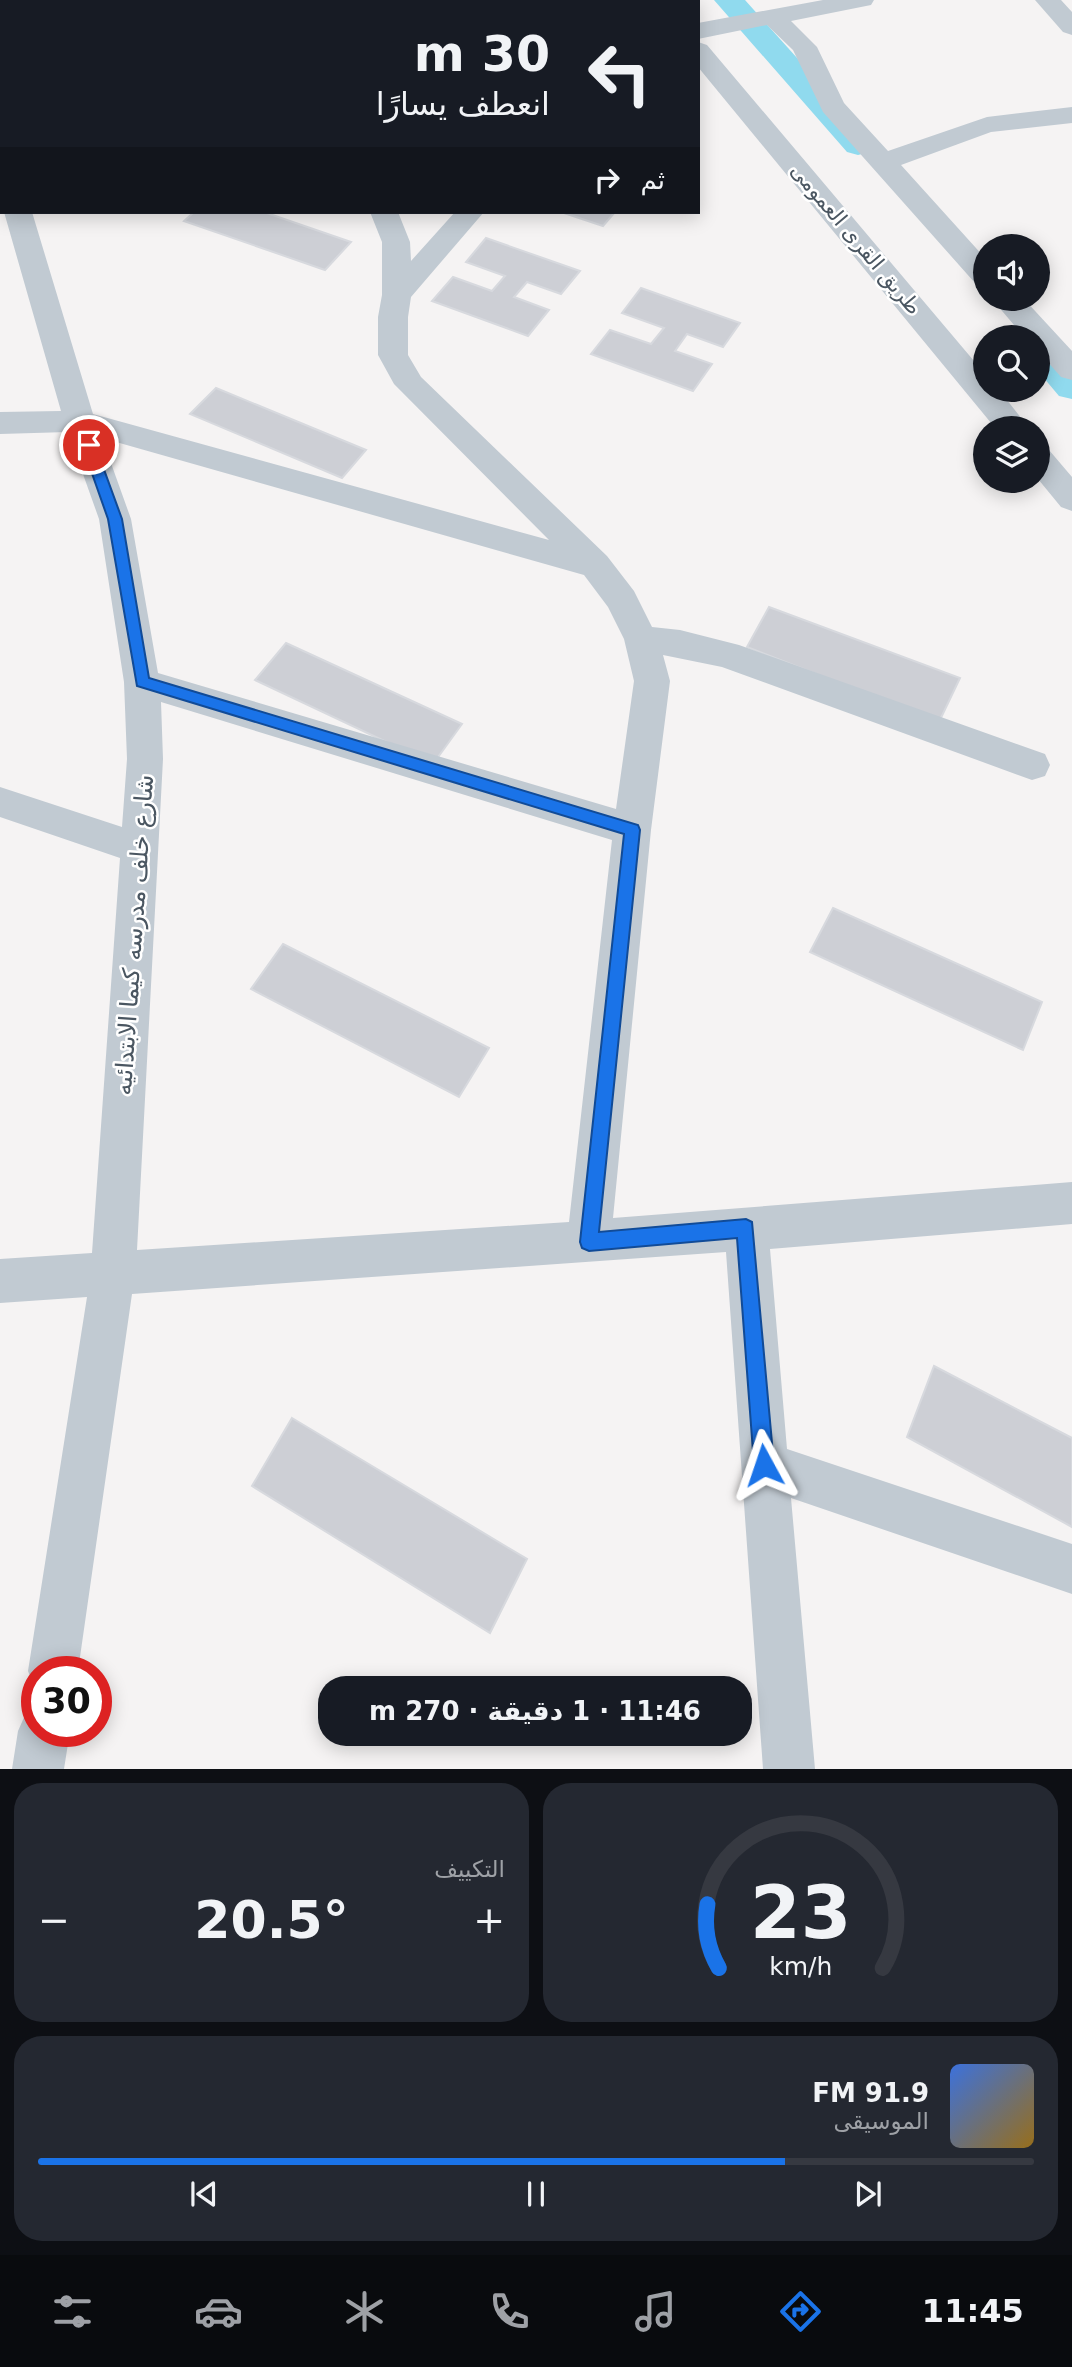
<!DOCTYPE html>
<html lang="ar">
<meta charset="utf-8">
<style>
:root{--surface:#171b24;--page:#242831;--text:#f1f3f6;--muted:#9ea1a6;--line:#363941;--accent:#1a73e8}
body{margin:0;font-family:"DejaVu Sans",Vazirmatn,sans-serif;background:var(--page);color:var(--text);direction:rtl;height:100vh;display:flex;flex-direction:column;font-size:26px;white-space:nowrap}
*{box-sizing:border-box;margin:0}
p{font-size:23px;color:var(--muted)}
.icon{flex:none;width:38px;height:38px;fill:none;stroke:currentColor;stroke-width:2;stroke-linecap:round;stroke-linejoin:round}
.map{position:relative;height:1769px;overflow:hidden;direction:ltr}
.sheet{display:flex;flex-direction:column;gap:14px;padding:14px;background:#0d0f14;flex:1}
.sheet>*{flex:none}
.banner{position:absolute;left:0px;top:0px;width:700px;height:214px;box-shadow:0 4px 18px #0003;direction:rtl;background:#171b24;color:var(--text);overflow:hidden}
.buttons{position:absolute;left:973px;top:234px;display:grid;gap:14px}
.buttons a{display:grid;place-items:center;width:77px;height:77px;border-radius:50%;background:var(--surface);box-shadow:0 4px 18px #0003;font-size:35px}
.speed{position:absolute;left:21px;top:1656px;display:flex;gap:14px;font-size:35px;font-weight:700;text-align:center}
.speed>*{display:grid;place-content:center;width:91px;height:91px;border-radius:50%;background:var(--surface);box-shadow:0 4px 18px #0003;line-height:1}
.speed .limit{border:10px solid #d22;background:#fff;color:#111}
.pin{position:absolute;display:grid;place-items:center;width:60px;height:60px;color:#fff;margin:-30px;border:4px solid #fff;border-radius:50%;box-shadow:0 2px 7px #0007}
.me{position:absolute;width:77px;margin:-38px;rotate:355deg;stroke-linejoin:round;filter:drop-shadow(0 0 5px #0008)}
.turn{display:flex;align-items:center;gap:24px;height:147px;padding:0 35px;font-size:32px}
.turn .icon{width:91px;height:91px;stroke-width:2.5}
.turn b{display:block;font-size:49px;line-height:60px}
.then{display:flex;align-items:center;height:66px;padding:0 35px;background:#0003;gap:14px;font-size:26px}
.big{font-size:52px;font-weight:700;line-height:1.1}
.sheet .card{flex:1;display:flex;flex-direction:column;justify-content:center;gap:10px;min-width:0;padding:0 24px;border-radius:28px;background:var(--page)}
.sheet .dial{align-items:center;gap:0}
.dial svg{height:182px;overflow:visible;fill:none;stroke:var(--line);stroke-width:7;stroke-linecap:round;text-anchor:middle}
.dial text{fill:var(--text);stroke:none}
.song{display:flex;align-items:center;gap:21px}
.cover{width:84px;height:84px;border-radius:10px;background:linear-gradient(135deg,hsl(220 70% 55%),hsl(40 70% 35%))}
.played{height:7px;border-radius:4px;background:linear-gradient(90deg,var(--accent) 75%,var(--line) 75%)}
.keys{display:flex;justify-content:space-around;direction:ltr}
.heat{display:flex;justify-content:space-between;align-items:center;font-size:38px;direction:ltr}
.sheet .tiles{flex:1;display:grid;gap:14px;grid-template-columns:1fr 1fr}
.card:last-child{grid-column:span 2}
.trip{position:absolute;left:318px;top:1676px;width:434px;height:70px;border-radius:28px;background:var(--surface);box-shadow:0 4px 18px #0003;font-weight:700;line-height:70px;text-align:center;direction:rtl}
.tabs{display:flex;height:112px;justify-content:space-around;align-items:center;background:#090b0e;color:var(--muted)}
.tabs .icon{width:49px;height:49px}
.tabs .selected{color:var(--accent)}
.tabs b{font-size:32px;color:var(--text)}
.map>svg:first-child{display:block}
</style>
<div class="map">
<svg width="1072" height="1769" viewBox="0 0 1072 1769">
<rect width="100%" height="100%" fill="#f5f3f3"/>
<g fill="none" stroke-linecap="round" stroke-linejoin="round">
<path fill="#90daee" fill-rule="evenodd" d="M714,0h31l124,138 5,7 -5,7 -11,3 -11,-3z
M1038,336l13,4 21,24v35l-13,-3 -21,-25v-33h-6z"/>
</g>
<path fill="#cdcfd5" stroke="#d7d9de" stroke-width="2" d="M424,0h77l5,2h-76z
M194,212h70l87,30 -26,28 -141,-49z
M561,212h54l-12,14z
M486,238l94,33 -19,23 -34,-12 -13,15 35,13 -21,26 -96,-35 21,-24 39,14 13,-15 -39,-14z
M641,288l99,35 -17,24 -36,-13 -12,17 37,13 -19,27 -102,-37 19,-24 41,14 13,-16 -42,-15z
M216,388l150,62 -24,28 -152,-64z
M769,607l191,71 -21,44 -192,-75z
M286,643l176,81 -29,40 -178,-84z
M833,908l209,94 -19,48 -213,-98z
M283,944l206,104 -30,49 -208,-108z
M934,1366l138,72v89l-165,-90z
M292,1418l235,141 -37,74 -238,-147z"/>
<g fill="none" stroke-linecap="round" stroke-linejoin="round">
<path fill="#c1cad2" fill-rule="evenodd" d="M81,0h33l-34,2z
M650,0h24l1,2h-25z
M823,0h51l-3,5 -80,16 26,26 27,56 44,48 99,-34 85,-10v16l-81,9 -90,33 84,93v27l-10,-2 -152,-171 -30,-62 -26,-25 -69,14v-16z
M1035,0h26l11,12v23l-9,-3z
M0,9h2v16h-2z
M698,42l9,3 278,329v16h14l31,39h-34l-298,-362z
M0,145h2v22h-2z
M4,212h28l61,202 456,126 -155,-156 -16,-29v-38l4,-22v-53l-12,-30h28l12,30 1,19 44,-49h29l-73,85 -3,20v38l13,22 186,179 27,35 18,36 28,3 59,15 306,109 5,11 -5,11 -13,4 -310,-113 -59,-12 7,26 -19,149 -38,388 459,-36v42l-302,25 17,200 285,95v50l-281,-96 24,271h-52l-37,-517 -594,42 -54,377h-41l-2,18 -7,-18 59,-374 -87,6v-44l92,-6 28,-395 -120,-41v-30l122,40 5,-68 -3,-77 -25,-163 -31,-87 -68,2v-22l61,-1zM102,438l482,137 24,32 16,32 10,42 -18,128 -458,-136 -27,-154zM161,702l451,138 -43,382 -432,28 26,-491z
M992,299h32l48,52v29l-11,-3 -23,-26v-13h-13z
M1038,447l11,3 23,27v34l-11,-4 -23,-28z
M37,1708v23h33l-6,38h-52l6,-38 8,-18z"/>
</g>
<path fill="#1a73e8" stroke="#114b97" stroke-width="2" d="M89,441l6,4 27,74 27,159 489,147 2,5 -41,402 147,-13 6,3 22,243 -3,7 -7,3 -7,-3 -3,-7 -17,-227 -148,13 -7,-3 -2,-6 44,-408 -487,-148 -29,-167 -26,-74z"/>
<g text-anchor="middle" stroke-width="5" stroke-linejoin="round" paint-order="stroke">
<g font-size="21" fill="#4a5661" stroke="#fff">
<text transform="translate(856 239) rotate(50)" y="7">طريق القرى العمومى</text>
</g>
<g font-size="24" fill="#4a5661" stroke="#fff">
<text transform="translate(134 935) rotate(-86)" y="8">شارع خلف مدرسه كيما الابتدائيه</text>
</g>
</g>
</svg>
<div class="buttons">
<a><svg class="icon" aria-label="sound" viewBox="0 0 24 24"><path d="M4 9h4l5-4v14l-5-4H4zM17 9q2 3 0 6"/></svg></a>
<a><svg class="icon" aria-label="search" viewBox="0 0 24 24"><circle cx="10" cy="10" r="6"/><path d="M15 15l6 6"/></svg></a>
<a><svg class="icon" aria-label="layers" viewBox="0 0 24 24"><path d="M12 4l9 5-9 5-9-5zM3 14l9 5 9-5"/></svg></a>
</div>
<div class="speed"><div class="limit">30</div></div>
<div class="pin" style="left:89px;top:445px;background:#d93025"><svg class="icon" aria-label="arrive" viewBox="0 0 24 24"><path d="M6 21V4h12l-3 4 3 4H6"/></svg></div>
<svg class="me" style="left:764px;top:1465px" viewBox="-20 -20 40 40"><path d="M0-17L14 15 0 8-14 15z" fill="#1a73e8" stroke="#fff" stroke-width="4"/></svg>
<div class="trip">11:46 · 1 دقيقة · 270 m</div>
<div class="banner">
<div class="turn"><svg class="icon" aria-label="left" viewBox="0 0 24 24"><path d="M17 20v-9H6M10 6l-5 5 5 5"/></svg><div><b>30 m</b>انعطف يسارًا</div></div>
<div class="then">ثم<svg class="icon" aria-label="right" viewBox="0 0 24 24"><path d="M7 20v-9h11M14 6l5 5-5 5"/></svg></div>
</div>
</div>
<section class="sheet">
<div class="tiles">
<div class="card dial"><svg viewBox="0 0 100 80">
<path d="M14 69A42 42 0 1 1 86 69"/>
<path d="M14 69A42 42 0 0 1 9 41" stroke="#1a73e8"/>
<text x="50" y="56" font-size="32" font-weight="700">23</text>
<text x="50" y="72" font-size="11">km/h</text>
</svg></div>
<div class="card"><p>التكييف</p>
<div class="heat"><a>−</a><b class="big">20.5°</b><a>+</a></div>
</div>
<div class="card">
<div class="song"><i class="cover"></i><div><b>91.9 FM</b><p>الموسيقى</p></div></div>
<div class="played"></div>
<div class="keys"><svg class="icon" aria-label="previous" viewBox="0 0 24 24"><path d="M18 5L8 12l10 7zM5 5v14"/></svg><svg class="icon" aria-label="pause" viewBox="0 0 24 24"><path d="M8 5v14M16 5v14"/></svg><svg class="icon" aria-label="next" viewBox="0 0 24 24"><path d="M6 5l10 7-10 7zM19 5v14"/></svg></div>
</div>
</div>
</section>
<nav class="tabs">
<b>11:45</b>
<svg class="icon selected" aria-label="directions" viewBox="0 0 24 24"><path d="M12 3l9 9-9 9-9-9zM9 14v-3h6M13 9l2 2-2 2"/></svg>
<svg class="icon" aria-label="music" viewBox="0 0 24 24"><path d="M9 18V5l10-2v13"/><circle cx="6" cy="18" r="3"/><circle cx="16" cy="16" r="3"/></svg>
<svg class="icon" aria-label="phone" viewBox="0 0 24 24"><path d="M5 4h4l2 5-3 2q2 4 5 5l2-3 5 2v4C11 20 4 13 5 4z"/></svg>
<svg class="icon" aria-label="climate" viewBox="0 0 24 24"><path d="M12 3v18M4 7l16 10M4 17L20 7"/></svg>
<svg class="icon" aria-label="car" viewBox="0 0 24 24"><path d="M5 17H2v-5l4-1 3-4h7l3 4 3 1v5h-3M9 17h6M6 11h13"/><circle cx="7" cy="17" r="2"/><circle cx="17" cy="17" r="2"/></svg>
<svg class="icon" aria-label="filters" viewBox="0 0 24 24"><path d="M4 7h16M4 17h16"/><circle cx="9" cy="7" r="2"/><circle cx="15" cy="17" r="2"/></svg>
</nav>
